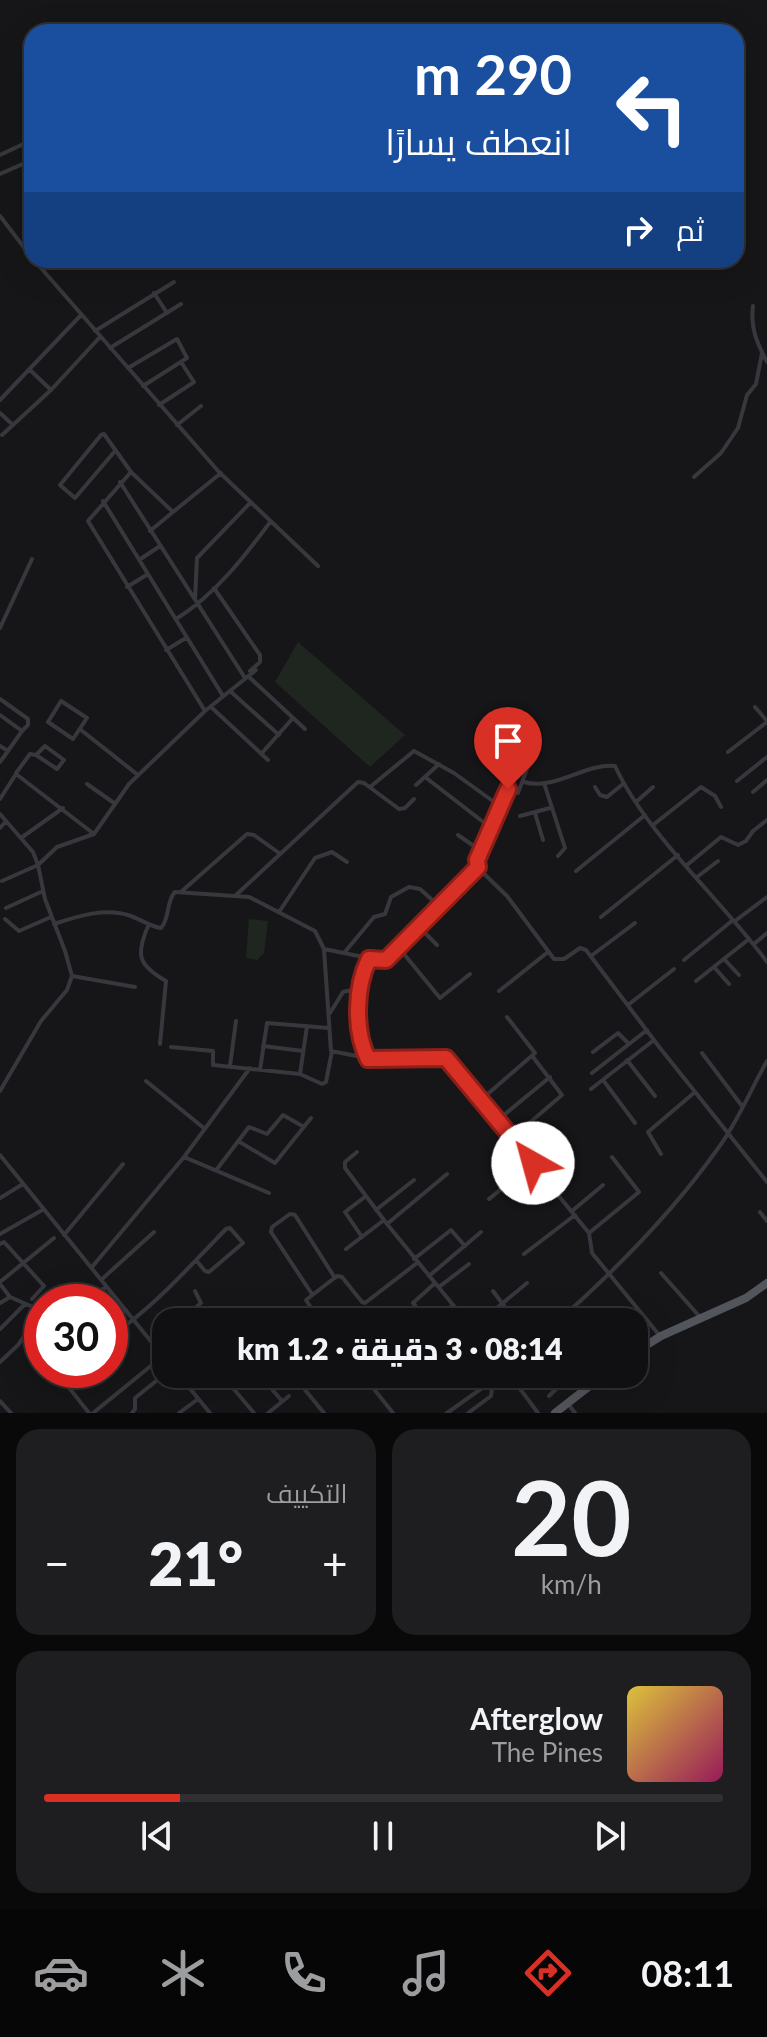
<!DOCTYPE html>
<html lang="ar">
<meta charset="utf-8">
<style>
:root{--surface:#101012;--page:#1e1e20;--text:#f1f3f6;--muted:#9c9d9f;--line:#303032;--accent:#d93025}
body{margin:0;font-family:Lato,Cairo,sans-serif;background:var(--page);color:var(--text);direction:rtl;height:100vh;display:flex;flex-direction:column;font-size:30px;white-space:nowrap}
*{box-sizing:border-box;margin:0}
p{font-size:26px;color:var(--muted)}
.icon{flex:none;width:44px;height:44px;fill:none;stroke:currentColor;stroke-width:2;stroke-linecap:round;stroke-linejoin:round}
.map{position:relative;height:1413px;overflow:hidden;direction:ltr}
.side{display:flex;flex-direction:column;gap:16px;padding:16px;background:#09090a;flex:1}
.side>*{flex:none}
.top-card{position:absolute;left:24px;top:24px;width:720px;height:244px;border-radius:24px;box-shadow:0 8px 32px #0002,0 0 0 2px var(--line);direction:rtl;background:#1a4fa0;color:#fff;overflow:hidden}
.speed{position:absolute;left:24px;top:1284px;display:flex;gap:16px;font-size:40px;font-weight:700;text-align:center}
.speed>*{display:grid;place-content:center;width:104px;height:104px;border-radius:50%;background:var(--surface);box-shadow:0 8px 32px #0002,0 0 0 2px var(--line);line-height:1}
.speed .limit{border:12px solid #d22;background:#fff;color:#111}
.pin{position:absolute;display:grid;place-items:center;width:68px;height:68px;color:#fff;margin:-82px -34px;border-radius:50% 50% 50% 0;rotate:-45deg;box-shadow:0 0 8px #0007}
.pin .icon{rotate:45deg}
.me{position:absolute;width:88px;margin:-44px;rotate:322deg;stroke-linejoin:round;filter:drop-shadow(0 0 6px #0008)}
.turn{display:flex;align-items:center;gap:28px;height:168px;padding:0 40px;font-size:36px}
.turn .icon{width:104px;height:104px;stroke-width:2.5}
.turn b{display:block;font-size:56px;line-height:68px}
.then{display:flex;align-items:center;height:76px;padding:0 40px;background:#0003;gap:16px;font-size:30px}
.big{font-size:60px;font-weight:800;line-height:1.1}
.side .card{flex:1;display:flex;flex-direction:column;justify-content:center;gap:12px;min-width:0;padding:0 28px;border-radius:24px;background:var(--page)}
.side .dial{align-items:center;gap:0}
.dial b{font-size:104px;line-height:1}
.song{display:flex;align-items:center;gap:24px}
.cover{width:96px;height:96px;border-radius:12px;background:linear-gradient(135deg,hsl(50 70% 55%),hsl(330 70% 35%))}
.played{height:8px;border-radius:4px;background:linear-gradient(90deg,var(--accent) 20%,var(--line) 20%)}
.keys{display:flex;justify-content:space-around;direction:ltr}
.heat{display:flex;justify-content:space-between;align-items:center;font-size:44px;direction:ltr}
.side .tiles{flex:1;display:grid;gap:16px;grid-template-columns:1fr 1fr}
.card:last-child{grid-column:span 2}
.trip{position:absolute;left:152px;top:1308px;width:496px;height:80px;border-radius:24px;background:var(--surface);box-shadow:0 8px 32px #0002,0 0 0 2px var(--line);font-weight:800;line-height:80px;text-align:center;direction:rtl}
.dock{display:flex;height:128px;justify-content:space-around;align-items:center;background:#060607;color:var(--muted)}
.dock .icon{width:56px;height:56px}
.dock .current{color:var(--accent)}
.dock b{font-size:36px;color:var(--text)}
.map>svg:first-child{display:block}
</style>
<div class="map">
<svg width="767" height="1413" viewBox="0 0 767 1413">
<rect width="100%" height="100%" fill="#161618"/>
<path fill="#1e261f" d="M298,642l107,93 -35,32 -95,-85z
M249,919l19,2 -4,32 -7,7 -11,-2z"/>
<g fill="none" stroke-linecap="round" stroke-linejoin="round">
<path stroke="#37383d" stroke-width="4" d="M27,142l5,11
M0,155l32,-15
M0,174l32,-14
M0,216l32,42
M34,260l185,212 99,94
M154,293l13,20
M753,306c-3,22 4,37 14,56
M95,331l79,-49
M110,348l71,-44
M128,368l49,-29 10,19 -44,28
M29,369l22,21
M0,400l81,-85
M159,405l35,-23 -13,-20
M0,413l13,12
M177,425l24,-19
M2,435l49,-45 49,-53
M115,451l-40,47 -15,-13 41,-50 3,-1 27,38 42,40 -23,19
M131,472l-43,49 117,190
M694,477l27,-24 17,-25 9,-33 9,-11 6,-31
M120,482l125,196
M103,501l120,195
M173,512l48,-39
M139,560l21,-14
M127,587l21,-13
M214,588l46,67v7l-10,9
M195,599l2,-41 54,-56
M176,619c39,-24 68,-62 95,-98
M0,628l32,-69
M166,650l20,-12
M248,676l57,53
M230,691l49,44
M0,699l28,20v6l-6,6
M61,701l26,17 -14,21 -25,-17z
M211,707l57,53
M755,707l12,14
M0,715l22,16 -14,20 -8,-5
M81,730l57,45
M728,752l39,-30
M262,753l30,-34
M0,762l8,-11
M16,773l14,-19 6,1 9,-9 19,14 -7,9 -21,-14
M425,777l66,51
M502,780l6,7 -32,79 31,30 47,63h10l16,-11 6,2 74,98 107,134
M737,781l30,-24
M524,782c30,9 61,-19 91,-16 32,69 106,133 152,196
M544,783l21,65 -7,8
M87,784l27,19
M416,785l23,-21
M370,787l44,-36 40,22 47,34
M595,787l5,8 7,2 16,-13
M753,792l14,-12
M518,793l10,-27
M0,799l16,-25 78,60
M636,802l17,-15
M535,813l8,27
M0,814l6,7 -6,7
M520,816l30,-8
M653,825l48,-38 14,9 6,11
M458,835l23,16
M21,838l42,-30
M687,865l34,-28 17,8 8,-4 7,-10 14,-11
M576,871l69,-56
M697,877l21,-16
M2,881l36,-16 -5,-13 -27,-31
M182,891l65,-57 7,1 25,18
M236,895l122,-113 6,1 35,26 6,-1 9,-9
M6,908l37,-17
M279,912l36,-54 17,-6 15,10
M601,917l77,-62
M5,919l14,12 32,-14
M735,921l32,-24
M54,924c24,-8 52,-17 77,-8 11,4 20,11 30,12 9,-10 5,-27 14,-36l74,5 66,34 9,18 59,12 95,-94
M149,924c-14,31 -11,41 17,57l-6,63
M419,927l18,18
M754,944l13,-11
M399,948l41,50 30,-24
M324,949l7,102 46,9 69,-2 143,175 3,20 68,83
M344,953l30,-36 11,-3 6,-17 18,-10 11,2 20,18
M591,956l44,-33
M724,959l15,16
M684,960l49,-40
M714,967l15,17
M72,976l63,11
M696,981l53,-42
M499,991l49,-39
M628,1005l46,-36
M330,1013l13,-21 17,-4
M263,1046l40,5
M171,1047l42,4v14l87,9 22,10 4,-2 6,-31
M593,1052l25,-19 10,10
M702,1053l40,53
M367,1058c-13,-25 -10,-74 2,-99
M627,1060l28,36
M230,1066l6,-45
M260,1070l7,-47 62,5
M592,1073l55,-43
M300,1074l7,-48
M603,1080l32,43
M146,1081l59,48
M591,1089l63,-49
M0,1091l41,-70 26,-31 5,-14 -7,-25 -20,-52 -7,-34 19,-18 37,-13 35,-50 76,-73 51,-41
M482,1099l53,-46 -28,-36
M499,1119l51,-42
M513,1137l49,-42 -29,-38
M238,1141l37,22 36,-45
M357,1152l-12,10v6l42,56 80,98
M661,1154l-13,-22 47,-40
M0,1155l166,205
M184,1157l85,36
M217,1169l32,-42 18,7 16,-19 21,12
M0,1198l23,-14
M489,1199l44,-36
M376,1210l38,-30
M572,1211l31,-26
M760,1212l7,9
M387,1224l60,-50
M589,1233l50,-41 -27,-35
M0,1234l44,-25
M64,1235l59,-71
M362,1237l-17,-25 21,-16
M0,1244l4,-2 40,44 -12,13
M346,1249l38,-29
M524,1254l51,-39
M414,1259l37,-29 14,16
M92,1267l92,-110 66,-89
M661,1273l39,44
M429,1276l52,-44
M101,1280l53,-48
M0,1282l54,-44
M0,1284l10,13
M439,1287l30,-23
M58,1291l8,11
M493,1291l23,31
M312,1294l-41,-62 1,-5 18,-13 5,1 40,63
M76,1302l31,-15
M0,1303l10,-6 32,14
M110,1319l16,-9
M179,1322l22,-19 -6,-12
M320,1322l-14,-22 31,-24 5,1 20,25 3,1 52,-40
M428,1322l-15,-19 22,-20
M433,1322l20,-17
M480,1322l47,-39
M557,1322c60,-53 116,-110 162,-175 19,-26 32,-58 48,-86
M0,1329l25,-25
M110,1337c44,-30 79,-70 116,-108l4,-1 13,15 -34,29 -4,-1 -9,-11
M42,1341l-6,5 6,9
M152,1343l14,-11
M0,1362l18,-17 24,-34
M178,1374l32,39
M221,1374l33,39
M259,1374l23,27
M292,1374l32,39
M362,1374l31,39
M509,1374l29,39
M59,1375l30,38
M515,1382l14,-8
M549,1396l14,-14 -5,-8
M0,1401l11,12
M569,1405l6,8
M93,1413l70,-57
M132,1413l3,-4v-11l31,-25
M179,1413l19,-14
M268,1413l21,-17
M447,1413l55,-39
M468,1413l23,-17 2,-15"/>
<path stroke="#53555c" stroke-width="8" d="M634,1353l27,-17 85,-38 21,-15
M555,1413l50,-39"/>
</g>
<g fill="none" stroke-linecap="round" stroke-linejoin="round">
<defs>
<path id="route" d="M508,789l-31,71 1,7 -92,93 -17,-1c-14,28 -15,72 -1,100l78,-1 87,105"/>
</defs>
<use href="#route" stroke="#8d1f18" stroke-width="20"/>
<use href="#route" stroke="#d93025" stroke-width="14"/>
</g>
</svg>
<div class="speed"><div class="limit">30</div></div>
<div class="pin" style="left:508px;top:789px;background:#d93025"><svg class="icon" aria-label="arrive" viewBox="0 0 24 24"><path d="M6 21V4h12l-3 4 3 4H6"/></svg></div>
<svg class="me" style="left:533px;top:1163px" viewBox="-20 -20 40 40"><circle r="19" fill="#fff"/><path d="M0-13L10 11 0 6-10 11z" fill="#d93025"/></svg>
<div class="trip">08:14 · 3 دقيقة · 1.2 km</div>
<div class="top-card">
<div class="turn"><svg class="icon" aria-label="left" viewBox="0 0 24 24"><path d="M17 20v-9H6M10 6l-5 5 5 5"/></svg><div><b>290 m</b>انعطف يسارًا</div></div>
<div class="then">ثم<svg class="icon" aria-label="right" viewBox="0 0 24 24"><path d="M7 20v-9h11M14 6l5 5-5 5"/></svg></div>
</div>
</div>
<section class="side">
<div class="tiles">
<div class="card dial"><b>20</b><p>km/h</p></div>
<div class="card"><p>التكييف</p>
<div class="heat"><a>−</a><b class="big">21°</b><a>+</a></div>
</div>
<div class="card">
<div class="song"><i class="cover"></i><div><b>Afterglow</b><p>The Pines</p></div></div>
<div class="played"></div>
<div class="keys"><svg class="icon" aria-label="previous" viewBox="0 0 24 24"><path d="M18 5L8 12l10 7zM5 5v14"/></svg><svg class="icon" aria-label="pause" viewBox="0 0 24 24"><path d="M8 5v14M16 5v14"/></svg><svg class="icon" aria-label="next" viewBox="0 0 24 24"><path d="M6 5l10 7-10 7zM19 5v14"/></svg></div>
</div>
</div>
</section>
<nav class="dock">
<b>08:11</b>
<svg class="icon current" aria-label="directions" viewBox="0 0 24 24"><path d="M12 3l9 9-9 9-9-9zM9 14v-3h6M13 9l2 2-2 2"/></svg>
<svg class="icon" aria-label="music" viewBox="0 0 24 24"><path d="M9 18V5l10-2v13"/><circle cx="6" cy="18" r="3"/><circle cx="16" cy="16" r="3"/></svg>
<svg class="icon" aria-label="phone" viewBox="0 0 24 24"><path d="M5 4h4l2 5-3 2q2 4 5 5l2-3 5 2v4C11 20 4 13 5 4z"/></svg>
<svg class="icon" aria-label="climate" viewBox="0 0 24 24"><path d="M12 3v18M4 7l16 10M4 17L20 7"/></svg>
<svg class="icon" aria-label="car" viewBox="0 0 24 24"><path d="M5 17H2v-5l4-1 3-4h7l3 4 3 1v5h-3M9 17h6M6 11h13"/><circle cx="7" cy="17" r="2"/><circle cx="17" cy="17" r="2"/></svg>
</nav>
